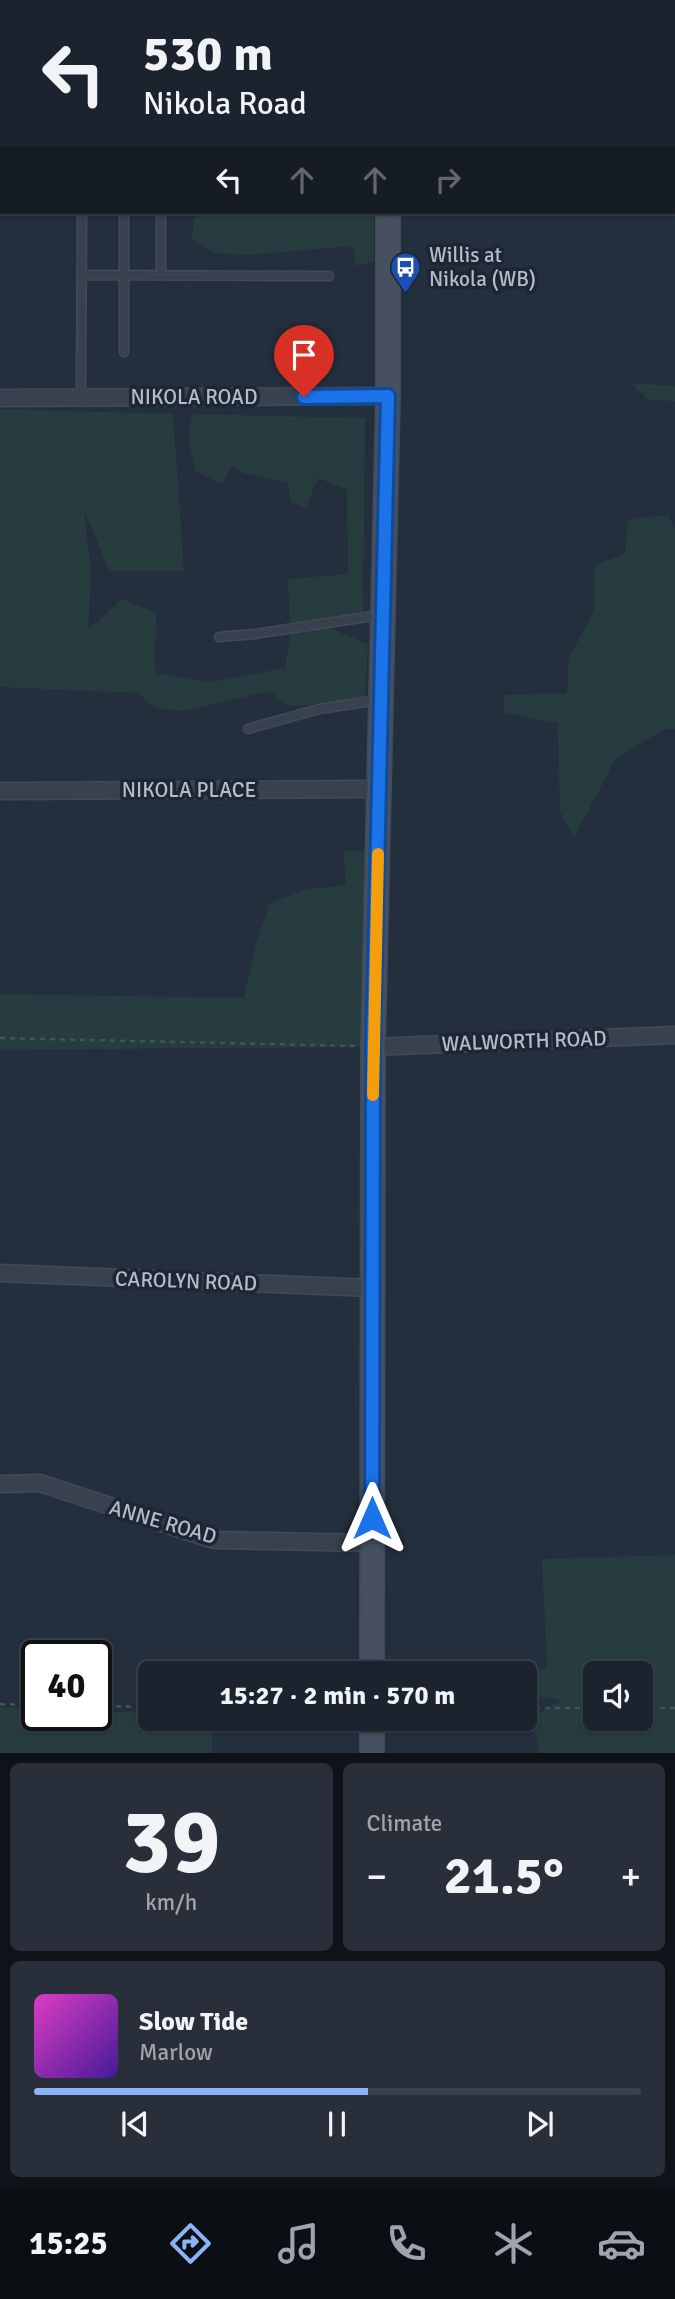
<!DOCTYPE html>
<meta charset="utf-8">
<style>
:root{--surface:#1b232e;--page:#282f3a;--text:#f1f3f6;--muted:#a0a4aa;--line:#39404a;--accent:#8ab4f8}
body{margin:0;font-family:Signika,sans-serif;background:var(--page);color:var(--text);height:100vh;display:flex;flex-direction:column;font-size:26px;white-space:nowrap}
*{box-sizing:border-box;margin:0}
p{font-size:23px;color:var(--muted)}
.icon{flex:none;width:38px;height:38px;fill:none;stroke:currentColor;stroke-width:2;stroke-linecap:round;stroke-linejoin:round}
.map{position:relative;height:1753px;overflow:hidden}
.details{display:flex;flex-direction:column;gap:10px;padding:10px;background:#0f1319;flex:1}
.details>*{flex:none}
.top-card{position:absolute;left:0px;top:0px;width:676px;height:214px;box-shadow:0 2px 5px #0004,0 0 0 2px var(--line);background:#1b232e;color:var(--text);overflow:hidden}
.fabs{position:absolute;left:583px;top:1661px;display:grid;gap:14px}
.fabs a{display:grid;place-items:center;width:70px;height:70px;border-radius:10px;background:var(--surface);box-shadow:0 2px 5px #0004,0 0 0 2px var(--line);font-size:35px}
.speed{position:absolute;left:21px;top:1640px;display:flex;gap:14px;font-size:35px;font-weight:700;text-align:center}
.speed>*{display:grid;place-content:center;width:91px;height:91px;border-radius:50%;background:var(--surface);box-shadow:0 2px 5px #0004,0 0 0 2px var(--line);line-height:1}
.speed .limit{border:4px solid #111;border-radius:10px;background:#fff;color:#111}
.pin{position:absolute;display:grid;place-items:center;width:60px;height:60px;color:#fff;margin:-72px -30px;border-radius:50% 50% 50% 0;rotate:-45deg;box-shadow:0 0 7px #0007}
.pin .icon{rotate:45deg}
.me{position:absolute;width:77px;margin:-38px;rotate:0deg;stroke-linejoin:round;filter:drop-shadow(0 0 5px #0008)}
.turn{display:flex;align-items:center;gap:24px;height:147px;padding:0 28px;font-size:32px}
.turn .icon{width:91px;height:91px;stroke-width:2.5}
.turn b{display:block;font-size:49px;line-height:60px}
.lanes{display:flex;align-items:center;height:66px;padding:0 28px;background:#0003;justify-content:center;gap:35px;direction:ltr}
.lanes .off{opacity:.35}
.big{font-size:52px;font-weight:700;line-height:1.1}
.details .card{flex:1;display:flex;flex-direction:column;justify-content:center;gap:10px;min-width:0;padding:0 24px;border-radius:10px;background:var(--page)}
.details .dial{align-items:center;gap:0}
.dial b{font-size:91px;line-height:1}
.song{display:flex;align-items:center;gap:21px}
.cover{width:84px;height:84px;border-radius:10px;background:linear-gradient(135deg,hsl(310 70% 55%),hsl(260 70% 35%))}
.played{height:7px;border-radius:4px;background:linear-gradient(90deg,var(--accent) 55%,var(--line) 55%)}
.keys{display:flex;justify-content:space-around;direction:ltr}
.heat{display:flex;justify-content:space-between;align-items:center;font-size:38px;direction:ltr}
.details .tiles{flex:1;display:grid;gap:10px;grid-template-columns:1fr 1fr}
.card:last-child{grid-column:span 2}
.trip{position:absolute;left:138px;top:1661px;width:399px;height:70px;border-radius:10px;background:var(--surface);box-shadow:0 2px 5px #0004,0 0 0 2px var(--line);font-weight:700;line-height:70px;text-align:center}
.dock{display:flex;height:112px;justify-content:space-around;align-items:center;background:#0b0e12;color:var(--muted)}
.dock .icon{width:49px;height:49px}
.dock .selected{color:var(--accent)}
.dock b{font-size:32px;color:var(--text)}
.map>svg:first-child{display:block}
</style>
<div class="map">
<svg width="675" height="1753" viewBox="0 0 675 1753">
<rect width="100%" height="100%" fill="#242f3e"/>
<path fill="#263c3f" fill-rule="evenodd" d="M201,212h173v49l-18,5 -3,-20 -104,9 -34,-2 -23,-13 2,-21z
M631,383l44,3v15l-26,-1z
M0,409l173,5 11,157h-75l-25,-62 7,63 -3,58 34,-31 34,14 -1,60 57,9 73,-14 5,-29 -2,-60 60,-5 -1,-84 -29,-12 -12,29 -16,-5 -2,-19 -46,-10 -9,-8 -11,19 -27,-13 -7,-37 4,-20 173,4 -2,195 -46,10 51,21 -3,57 -78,5 -17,-15 -86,20 -28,-3 -19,-15 -137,-6z
M668,515l7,15v199h-10l-49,29 -42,80 -14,-26 -2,-89 -54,-10v-18l63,-2 2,-36 25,-46v-45l31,-13 3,-34z
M343,851h23l-5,196 -361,3v-56l244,4 12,-54 14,-41 39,-14 37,-4z
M675,1555v198h-136l-7,-36 31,-17 -38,-5v-22h-14l36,-4 -5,-110zM640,1673v45h-45v-45z
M0,1707l37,1v7h59v-4l54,2v5l62,1v34h-212z"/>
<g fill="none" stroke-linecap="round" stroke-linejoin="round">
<defs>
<path id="lane" d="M161,212v64
M82,275l247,1
M124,352v-140
M81,398l1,-186
M219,637l35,-3 126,-19
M248,729l71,-20 59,-9"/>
<path id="street" d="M0,26h2
M0,398l388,-2
M0,791l379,-2
M373,1047l302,-12
M0,1273l372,15
M0,1484l40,-1 174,57 158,3"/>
<path id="secondary" d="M388,0v2
M372,1673l1,-626 15,-651v-184
M372,1718v35"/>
</defs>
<use href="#lane" stroke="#414a57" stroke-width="11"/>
<use href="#street" stroke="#414a57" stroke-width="19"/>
<use href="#secondary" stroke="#414a57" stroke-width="26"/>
<path stroke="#3f5557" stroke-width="2.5" stroke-dasharray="5 5" stroke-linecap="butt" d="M0,1038l356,8
M0,1704l37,1
M96,1706l54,1
M525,1708h70
M640,1708h35"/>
<use href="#lane" stroke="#38414e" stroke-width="8"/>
<use href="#street" stroke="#38414e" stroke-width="16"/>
<use href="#secondary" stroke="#465061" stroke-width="23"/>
</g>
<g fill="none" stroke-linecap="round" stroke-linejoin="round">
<defs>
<path id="route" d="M304,397l84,-1 -15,650 -1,472"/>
</defs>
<use href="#route" stroke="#114b97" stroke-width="18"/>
<use href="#route" stroke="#1a73e8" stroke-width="12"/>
<path stroke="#f59e0b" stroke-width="12" d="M373,1095l5,-241"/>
</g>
<defs>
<symbol id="bus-pin" viewBox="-11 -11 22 30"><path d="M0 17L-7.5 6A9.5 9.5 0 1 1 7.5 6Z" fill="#1a4fb4" stroke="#1d2633"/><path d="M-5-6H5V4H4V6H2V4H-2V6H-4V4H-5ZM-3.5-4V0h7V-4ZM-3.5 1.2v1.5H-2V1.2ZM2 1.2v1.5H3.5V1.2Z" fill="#fff"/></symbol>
</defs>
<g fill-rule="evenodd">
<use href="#bus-pin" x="388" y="250" width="35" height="47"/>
</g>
<g text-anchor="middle" stroke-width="7" stroke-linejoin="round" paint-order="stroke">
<g font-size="21" fill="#b4bcc9" stroke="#1d2633" text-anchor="start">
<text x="429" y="262">Willis at<tspan x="429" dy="24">Nikola (WB)</tspan></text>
</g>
<g font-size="21" fill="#b4bcc9" stroke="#1d2633">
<text x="194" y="404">NIKOLA ROAD</text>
<text x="189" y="797">NIKOLA PLACE</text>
<text transform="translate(524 1041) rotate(-2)" y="7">WALWORTH ROAD</text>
<text transform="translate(186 1281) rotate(2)" y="7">CAROLYN ROAD</text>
<text transform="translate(163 1522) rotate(16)" y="7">ANNE ROAD</text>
</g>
</g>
</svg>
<div class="fabs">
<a><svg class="icon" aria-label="sound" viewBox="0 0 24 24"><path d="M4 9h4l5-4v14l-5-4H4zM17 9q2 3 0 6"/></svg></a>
</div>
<div class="speed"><div class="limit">40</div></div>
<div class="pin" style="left:304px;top:397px;background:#d93025"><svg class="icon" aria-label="arrive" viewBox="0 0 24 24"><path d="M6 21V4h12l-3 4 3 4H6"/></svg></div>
<svg class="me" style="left:372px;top:1518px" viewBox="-20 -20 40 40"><path d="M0-17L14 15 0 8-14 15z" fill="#1a73e8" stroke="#fff" stroke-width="4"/></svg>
<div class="trip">15:27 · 2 min · 570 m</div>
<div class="top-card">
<div class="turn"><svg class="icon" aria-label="left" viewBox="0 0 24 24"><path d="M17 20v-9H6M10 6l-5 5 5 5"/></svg><div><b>530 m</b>Nikola Road</div></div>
<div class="lanes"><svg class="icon" aria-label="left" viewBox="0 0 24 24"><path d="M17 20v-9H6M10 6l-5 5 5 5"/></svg><svg class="icon off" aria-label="ahead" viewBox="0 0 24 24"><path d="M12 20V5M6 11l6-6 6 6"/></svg><svg class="icon off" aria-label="ahead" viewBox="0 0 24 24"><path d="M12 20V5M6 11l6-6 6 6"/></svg><svg class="icon off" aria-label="right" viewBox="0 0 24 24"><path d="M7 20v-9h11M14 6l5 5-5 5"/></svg></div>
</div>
</div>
<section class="details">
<div class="tiles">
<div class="card dial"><b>39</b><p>km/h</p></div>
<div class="card"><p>Climate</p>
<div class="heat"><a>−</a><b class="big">21.5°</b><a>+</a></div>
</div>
<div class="card">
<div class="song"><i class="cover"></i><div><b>Slow Tide</b><p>Marlow</p></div></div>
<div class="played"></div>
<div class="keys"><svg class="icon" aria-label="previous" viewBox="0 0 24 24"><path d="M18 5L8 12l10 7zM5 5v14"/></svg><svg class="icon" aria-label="pause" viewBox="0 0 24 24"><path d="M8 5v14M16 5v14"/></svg><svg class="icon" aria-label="next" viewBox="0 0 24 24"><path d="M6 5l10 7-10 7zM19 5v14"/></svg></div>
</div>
</div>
</section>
<nav class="dock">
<b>15:25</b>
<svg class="icon selected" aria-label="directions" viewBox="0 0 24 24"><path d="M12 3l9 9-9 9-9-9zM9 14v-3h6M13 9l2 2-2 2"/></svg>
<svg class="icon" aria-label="music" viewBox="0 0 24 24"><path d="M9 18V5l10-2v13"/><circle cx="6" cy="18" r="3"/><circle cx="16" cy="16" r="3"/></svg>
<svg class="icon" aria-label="phone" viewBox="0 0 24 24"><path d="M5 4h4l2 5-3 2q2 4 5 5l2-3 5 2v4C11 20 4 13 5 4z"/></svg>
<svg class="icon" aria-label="climate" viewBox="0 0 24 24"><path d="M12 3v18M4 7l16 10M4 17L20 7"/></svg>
<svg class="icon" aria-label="car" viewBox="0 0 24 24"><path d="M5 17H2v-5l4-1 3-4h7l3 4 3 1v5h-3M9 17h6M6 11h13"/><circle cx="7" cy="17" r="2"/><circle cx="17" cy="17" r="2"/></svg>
</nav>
